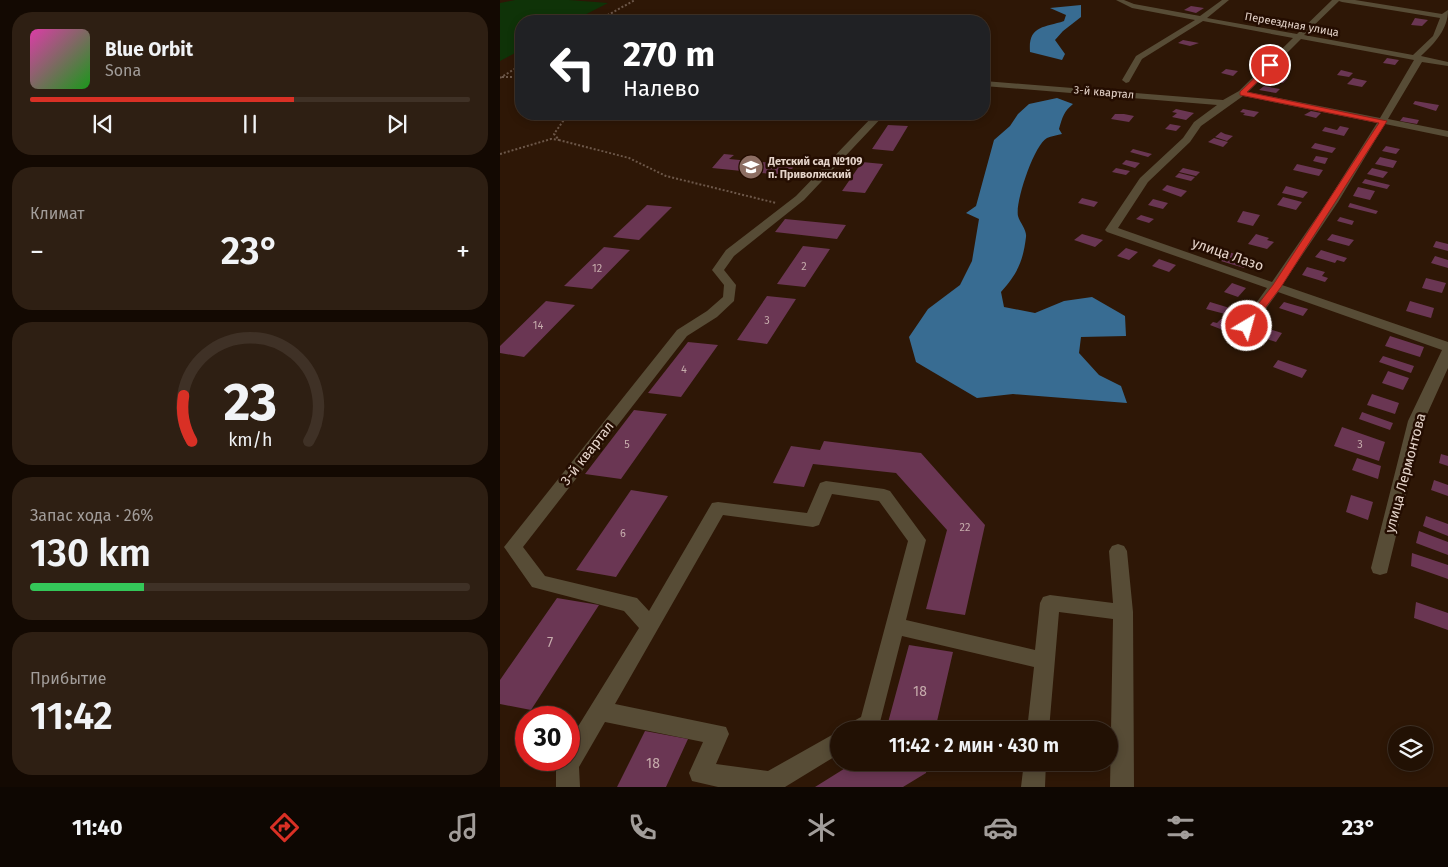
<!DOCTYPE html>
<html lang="ru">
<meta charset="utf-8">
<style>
:root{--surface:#221104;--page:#2e1f13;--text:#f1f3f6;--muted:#a29d9a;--line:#3f3126;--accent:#d93025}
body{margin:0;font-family:"Fira Sans",sans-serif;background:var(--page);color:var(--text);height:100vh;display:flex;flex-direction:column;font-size:19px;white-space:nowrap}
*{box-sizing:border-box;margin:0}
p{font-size:16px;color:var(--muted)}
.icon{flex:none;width:28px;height:28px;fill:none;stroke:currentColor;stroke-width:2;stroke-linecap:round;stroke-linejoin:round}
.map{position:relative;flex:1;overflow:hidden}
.sheet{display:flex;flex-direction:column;gap:12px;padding:12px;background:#130902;width:500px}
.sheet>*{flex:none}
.banner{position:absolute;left:15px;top:15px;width:475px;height:105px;border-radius:20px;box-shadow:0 2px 8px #0003,0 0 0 1px var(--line);background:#202124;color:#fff;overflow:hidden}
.controls{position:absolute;left:888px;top:726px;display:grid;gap:10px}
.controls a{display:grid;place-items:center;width:45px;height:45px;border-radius:50%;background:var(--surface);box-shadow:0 2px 8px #0003,0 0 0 1px var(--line);font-size:25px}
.speed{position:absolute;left:15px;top:706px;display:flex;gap:10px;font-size:25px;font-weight:700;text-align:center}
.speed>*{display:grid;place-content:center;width:65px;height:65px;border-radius:50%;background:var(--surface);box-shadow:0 2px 8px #0003,0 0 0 1px var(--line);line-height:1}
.speed .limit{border:8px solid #d22;background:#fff;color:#111}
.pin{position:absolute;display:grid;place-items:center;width:42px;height:42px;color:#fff;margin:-21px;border:2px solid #fff;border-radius:50%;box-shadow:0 1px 5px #0007}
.me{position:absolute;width:55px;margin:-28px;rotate:37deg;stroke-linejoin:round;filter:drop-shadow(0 0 4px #0008)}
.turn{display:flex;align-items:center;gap:18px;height:105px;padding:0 25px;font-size:22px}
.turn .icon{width:65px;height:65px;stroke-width:2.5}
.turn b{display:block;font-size:35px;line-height:42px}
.big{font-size:38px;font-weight:600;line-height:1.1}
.sheet .card{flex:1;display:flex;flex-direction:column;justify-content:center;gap:8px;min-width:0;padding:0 18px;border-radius:20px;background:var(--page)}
.sheet .dial{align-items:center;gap:0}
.dial svg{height:130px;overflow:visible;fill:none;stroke:var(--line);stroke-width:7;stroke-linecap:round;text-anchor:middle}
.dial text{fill:var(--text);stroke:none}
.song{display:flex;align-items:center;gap:15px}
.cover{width:60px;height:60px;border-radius:8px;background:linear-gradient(135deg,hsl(320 70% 55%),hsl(120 70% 35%))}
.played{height:5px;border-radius:2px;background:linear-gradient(90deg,var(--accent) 60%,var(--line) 60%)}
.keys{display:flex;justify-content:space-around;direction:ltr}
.heat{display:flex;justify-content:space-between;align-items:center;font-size:28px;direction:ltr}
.charge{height:8px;border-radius:4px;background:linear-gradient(90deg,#34c759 26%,var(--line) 0)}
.trip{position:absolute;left:330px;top:721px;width:288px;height:50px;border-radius:25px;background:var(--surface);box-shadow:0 2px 8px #0003,0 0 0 1px var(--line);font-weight:600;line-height:50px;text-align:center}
.tabs{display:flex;height:80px;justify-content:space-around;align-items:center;background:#0e0702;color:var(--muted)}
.tabs .icon{width:35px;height:35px}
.tabs .on{color:var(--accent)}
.tabs b{font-size:22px;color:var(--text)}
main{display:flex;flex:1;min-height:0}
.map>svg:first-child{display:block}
</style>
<main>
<section class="sheet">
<div class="card">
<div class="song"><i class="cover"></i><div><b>Blue Orbit</b><p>Sona</p></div></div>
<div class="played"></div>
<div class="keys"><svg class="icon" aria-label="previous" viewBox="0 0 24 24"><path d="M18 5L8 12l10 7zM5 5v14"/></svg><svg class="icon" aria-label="pause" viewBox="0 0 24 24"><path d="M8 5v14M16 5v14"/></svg><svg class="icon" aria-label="next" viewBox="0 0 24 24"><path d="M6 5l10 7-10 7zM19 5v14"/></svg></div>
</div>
<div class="card"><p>Климат</p>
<div class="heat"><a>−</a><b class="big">23°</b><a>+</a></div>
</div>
<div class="card dial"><svg viewBox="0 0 100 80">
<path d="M14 69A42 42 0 1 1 86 69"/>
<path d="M14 69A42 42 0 0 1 9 41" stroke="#d93025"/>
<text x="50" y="56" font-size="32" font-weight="700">23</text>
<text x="50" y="72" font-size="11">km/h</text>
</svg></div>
<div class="card"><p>Запас хода · 26%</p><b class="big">130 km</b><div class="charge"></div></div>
<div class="card"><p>Прибытие</p><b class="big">11:42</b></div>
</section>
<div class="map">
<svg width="948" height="787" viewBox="0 0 948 787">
<rect width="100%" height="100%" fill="#2e1706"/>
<path fill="#0f3308" d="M15,0h54l39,3 -35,18h-52v29l-21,11v-58z"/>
<path fill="#386c92" d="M581,5v12l-18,14 -8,9 10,14 -3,6 -32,-8c-2,-27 14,-24 34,-31l2,-6 -16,-7z
M557,98l16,6c-9,7 -11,14 -14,25l3,5c-4,1 -11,2 -15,4 -13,7 -32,64 -29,78 2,7 9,14 8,21 -3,25 -9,37 -25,55l3,15 31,6 29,-12 28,-4 33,19 1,20 -45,1 -2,16 20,22 22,11 6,17 -114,-9 -36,4 -61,-36 -7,-25 19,-28 32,-24 12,-24 7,-42 -13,-6 10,-7 18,-66 16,-14 8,-12 11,-10z"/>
<path fill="#6a3653" d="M691,6l13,2 -8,5 -12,-3z
M915,18l13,2 -6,6 -11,-1z
M778,23l12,2 -5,4 -15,-3z
M683,40l16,3 -9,3 -12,-3z
M887,58l12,2 -4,5 -12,-2z
M726,69l12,2 -5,5 -12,-3z
M841,70l12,3 -4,4 -12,-2z
M775,75l13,3 -5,5 -13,-3z
M853,78l14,3 -5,6 -15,-3z
M764,86l16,3 -4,4 -17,-3z
M915,101l24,4 -3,6 -23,-7z
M676,109l18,4 -8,7 -14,-3 5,-4 -5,-1z
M743,109l16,3 -5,5 -11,-2 2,-2 -5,-1z
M811,111l10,2 -5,5 -12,-3z
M397,114h21l-3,4 -19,-2z
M615,114h9l10,2 -5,6 -18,-3z
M903,117l16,3 -2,4 -17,-3z
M670,124l11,2 -5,5 -11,-2z
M388,125l20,1 -15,25 -21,-2z
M840,126l9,2 -5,8 -22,-5 3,-4 12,3z
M721,132l4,2 8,2 -6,5 -12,-4z
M714,138l14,4 -5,5 -15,-5z
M815,143l21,5 -4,5 -21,-5z
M886,146l14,3 -4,5 -14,-3z
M633,149l19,5 -4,3 -18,-5z
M224,154l10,1 -5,4 55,5 4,-4h11l-7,9h-6l-5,6 -69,-7z
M816,156l12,2 -3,6 -12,-3z
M880,157l17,4 -4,7 -18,-4z
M626,160l14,3 -5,5 -13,-4z
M362,162l21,2 -18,29 -23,-2z
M797,164l26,6 -4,6 -26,-6z
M616,168l14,3 -4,4 -14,-3z
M683,168l17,4 -4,4 -17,-4z
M872,168l16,4 -5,6 -16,-4z
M679,173l16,4 -4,4 -16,-4z
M865,179l25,6 -3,4 -25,-6z
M667,185l20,6 -6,6 -19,-7z
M786,186l22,6 -5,6 -21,-5z
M858,187l17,4 -5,9 -17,-4z
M783,197l19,5 -6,8 -19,-5z
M582,198l16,4 -4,5 -16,-4z
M653,199l15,4 -5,6 -15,-4z
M850,203l28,8 -2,3 -28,-7z
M147,205l25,2 -33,33 -26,-3z
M743,211l17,4 -7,11 -16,-4z
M641,215l13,4 -5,4 -13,-4z
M840,217l14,4 -2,4 -15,-4z
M285,219l61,6 -9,14 -62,-7z
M582,234l21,6 -8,7 -21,-7z
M756,234l13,4 -2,2 7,2 -7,7 -19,-5z
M832,234l22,6 -5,6 -22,-6z
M936,241l12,3v7l-15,-4z
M303,246l27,3 -25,38 -28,-3z
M104,247l26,3 -38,39 -28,-3z
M626,248l12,4 -9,8 -12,-4z
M821,250l26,8 -3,4 -7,-2 -2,3 -20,-6z
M728,252l23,6 -7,10 -23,-7z
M935,256l13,4v8l-17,-5z
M659,259l17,6 -7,7 -17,-6z
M807,267l18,5 -3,4 6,2 -3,4 -23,-7z
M926,278l20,5 -4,10 -20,-5z
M732,283l14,5 -8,9 -14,-5z
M267,296l29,3 -29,45 -30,-4z
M46,301l29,4 -51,52 -24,-4v-7z
M910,301l24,7 -3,10 -25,-7z
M710,302l23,7 -4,6 -23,-6z
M784,302l24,7 -5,7 -24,-8z
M721,319l14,5 -7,8 -18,-7 3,-3 4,1z
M763,327l19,6 -6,9 -19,-6z
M890,336l34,11 -4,10 -35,-11z
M188,342l30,3 -37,52 -33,-4z
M883,356l31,10 -3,7 -32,-11z
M778,360l29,10 -5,8 -29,-11z
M888,371l21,7 -6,12 -21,-7z
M872,394l27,9 -4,11 -28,-9z
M134,410l33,4 -46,65 -36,-5z
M862,412l31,11 -3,7 -31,-11z
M842,427l43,15 -6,19 -45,-15z
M324,441l97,12 64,72 -20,90 -39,-6 21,-79 -51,-57 -83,-9 -9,23 -31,-4 18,-37 29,4z
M941,454l7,2v10l-9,-3z
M857,458l24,8 -3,13 -26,-9z
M934,480l14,5v11l-17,-6z
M131,490l37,6 -52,81 -40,-7z
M851,495l22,7 -5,18 -22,-8z
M926,516l22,8v12l-25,-10z
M919,531l29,11v13l-32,-12z
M912,553l36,12v14l-37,-13z
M57,598l42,7 -68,105 -31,-6v-24z
M916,602l32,11v17l-34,-12z
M409,645l44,7 -18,78h-49z
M145,731l43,8 -22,48h-49z
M355,762h73l-2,11 -23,14h-88z"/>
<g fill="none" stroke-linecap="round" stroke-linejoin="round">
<path stroke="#6d584a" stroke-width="2" stroke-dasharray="2 2" stroke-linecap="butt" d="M97,21l38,-21
M2,77h19
M0,78l21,-13
M68,114l-14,20 5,6 70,18 37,18 110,27
M0,154l51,-15 8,1"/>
<path fill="#574c36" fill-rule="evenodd" d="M616,0h8l10,4 66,12 22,-16h7l-22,18 90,16 35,-34h23l87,14 6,-4c0,19 -13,33 -27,46l27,6v4l-26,-4 -34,57 60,12v6l-63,-13 -47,78 -56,83 166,57v26l-24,53 -37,152 -7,2 -7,-2 -2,-5 37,-147 34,-71 -164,-58 -36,50h-10l-2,-3 37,-51 -160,-56 -2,-2 35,-52 43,-40 11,-16 23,-17 -233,-19v-5l239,19 16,-9 54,-53 -90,-17 -61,38 -13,23 -3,1 -4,-3 14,-24 59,-36 -63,-12zM839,1l3,1 98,16 -7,18 -20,19 -109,-20zM801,39l113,21 -34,58 -132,-26zM743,96l134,27 -50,79 -55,80 -154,-54 30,-46 42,-40 11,-16z
M375,114h10l-81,86 -70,56 -10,14 12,15 -2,16 -17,16 -30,19 -164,211 22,29 92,22 12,13 63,-108 6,-1 89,11 13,-30 6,-2 58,8 6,2 36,49 -20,80 129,30 5,-47 3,-6 7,-2 63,8 -4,-52 3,-5 6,-2 6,2 3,5 6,61 1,175h-24l3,-168 -54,-7 -10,118h-22l7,-63 -132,-31 -24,94h-31l3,-7 11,-6 47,-176 -29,-40 -47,-7 -13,31 -6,2 -90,-12 -108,189 111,23 3,7 -13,30 52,7 71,-40v23l-54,33h-67l-26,-6 -3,-8 14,-31 -98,-20 -26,45 1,20h-24v-22l2,-5h11v-19l70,-113 -15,-17 -92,-24 -28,-40 173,-217 30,-19 16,-14 1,-12 -12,-15 14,-20 70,-54z
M524,762h22l-1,25h-24z"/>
</g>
<path fill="#d93025" stroke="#8d1f18" d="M770,63l3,4 -26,25 140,29 -106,166 -31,41 -3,1 -6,-3 32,-41 106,-162 -139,-28v-3z"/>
<defs>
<symbol id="school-disc" viewBox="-11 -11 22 22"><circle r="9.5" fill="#8d6e63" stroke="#240d01"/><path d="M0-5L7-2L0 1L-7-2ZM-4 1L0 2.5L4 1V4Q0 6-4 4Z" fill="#fff"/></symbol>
</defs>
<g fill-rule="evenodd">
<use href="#school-disc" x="237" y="153" width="28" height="28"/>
</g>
<g text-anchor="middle" stroke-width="5" stroke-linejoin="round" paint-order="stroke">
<g font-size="11" fill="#e5d4ca" stroke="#240d01">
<text transform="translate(792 24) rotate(10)" y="4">Переездная улица</text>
<text transform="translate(604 92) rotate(5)" y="4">3-й квартал</text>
</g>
<g font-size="11" font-weight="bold" fill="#e5d4ca" stroke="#240d01" text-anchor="start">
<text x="268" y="165">Детский сад №109<tspan x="268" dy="13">п. Приволжский</tspan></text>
</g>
<g font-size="11" fill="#c6acac">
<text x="304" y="270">2</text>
<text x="97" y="272">12</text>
<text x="267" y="324">3</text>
<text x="38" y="329">14</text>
<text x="184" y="373">4</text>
<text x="127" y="448">5</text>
<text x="860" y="448">3</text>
<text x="465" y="531">22</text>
<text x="123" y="537">6</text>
</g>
<g font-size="14" fill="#e5d4ca" stroke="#240d01">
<text transform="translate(728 254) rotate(19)" y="5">улица Лазо</text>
<text transform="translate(87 453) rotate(-52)" y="5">3-й квартал</text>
<text transform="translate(905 473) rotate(-75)" y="5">улица Лермонтова</text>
</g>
<g font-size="14" fill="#c6acac">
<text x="50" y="647">7</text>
<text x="420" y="696">18</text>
<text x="153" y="768">18</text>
</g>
</g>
</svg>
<div class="controls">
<a><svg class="icon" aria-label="layers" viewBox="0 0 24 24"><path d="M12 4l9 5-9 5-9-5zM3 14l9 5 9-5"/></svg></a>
</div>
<div class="speed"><div class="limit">30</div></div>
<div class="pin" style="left:770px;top:65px;background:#d93025"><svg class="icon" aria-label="arrive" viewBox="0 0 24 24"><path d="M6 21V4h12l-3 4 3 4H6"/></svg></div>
<svg class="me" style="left:747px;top:326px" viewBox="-20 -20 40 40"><circle r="17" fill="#d93025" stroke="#fff" stroke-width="3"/><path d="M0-11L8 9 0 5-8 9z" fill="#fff"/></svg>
<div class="trip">11:42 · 2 мин · 430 m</div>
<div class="banner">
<div class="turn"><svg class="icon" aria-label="left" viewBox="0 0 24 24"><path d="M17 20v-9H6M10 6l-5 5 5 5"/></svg><div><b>270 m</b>Налево</div></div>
</div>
</div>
</main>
<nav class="tabs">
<b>11:40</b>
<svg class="icon on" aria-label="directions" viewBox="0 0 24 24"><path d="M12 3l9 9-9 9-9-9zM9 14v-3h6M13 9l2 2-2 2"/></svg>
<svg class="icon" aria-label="music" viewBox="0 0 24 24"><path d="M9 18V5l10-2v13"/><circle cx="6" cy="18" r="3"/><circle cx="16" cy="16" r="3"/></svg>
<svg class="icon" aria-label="phone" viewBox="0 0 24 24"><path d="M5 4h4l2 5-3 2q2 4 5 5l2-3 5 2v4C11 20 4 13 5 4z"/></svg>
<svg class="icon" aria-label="climate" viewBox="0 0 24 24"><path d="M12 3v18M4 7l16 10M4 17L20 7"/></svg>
<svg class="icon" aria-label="car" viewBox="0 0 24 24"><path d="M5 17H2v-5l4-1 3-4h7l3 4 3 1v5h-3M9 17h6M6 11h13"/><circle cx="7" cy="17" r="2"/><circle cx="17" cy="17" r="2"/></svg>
<svg class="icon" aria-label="filters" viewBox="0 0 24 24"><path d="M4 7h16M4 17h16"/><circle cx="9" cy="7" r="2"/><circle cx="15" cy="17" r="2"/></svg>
<b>23°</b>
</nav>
